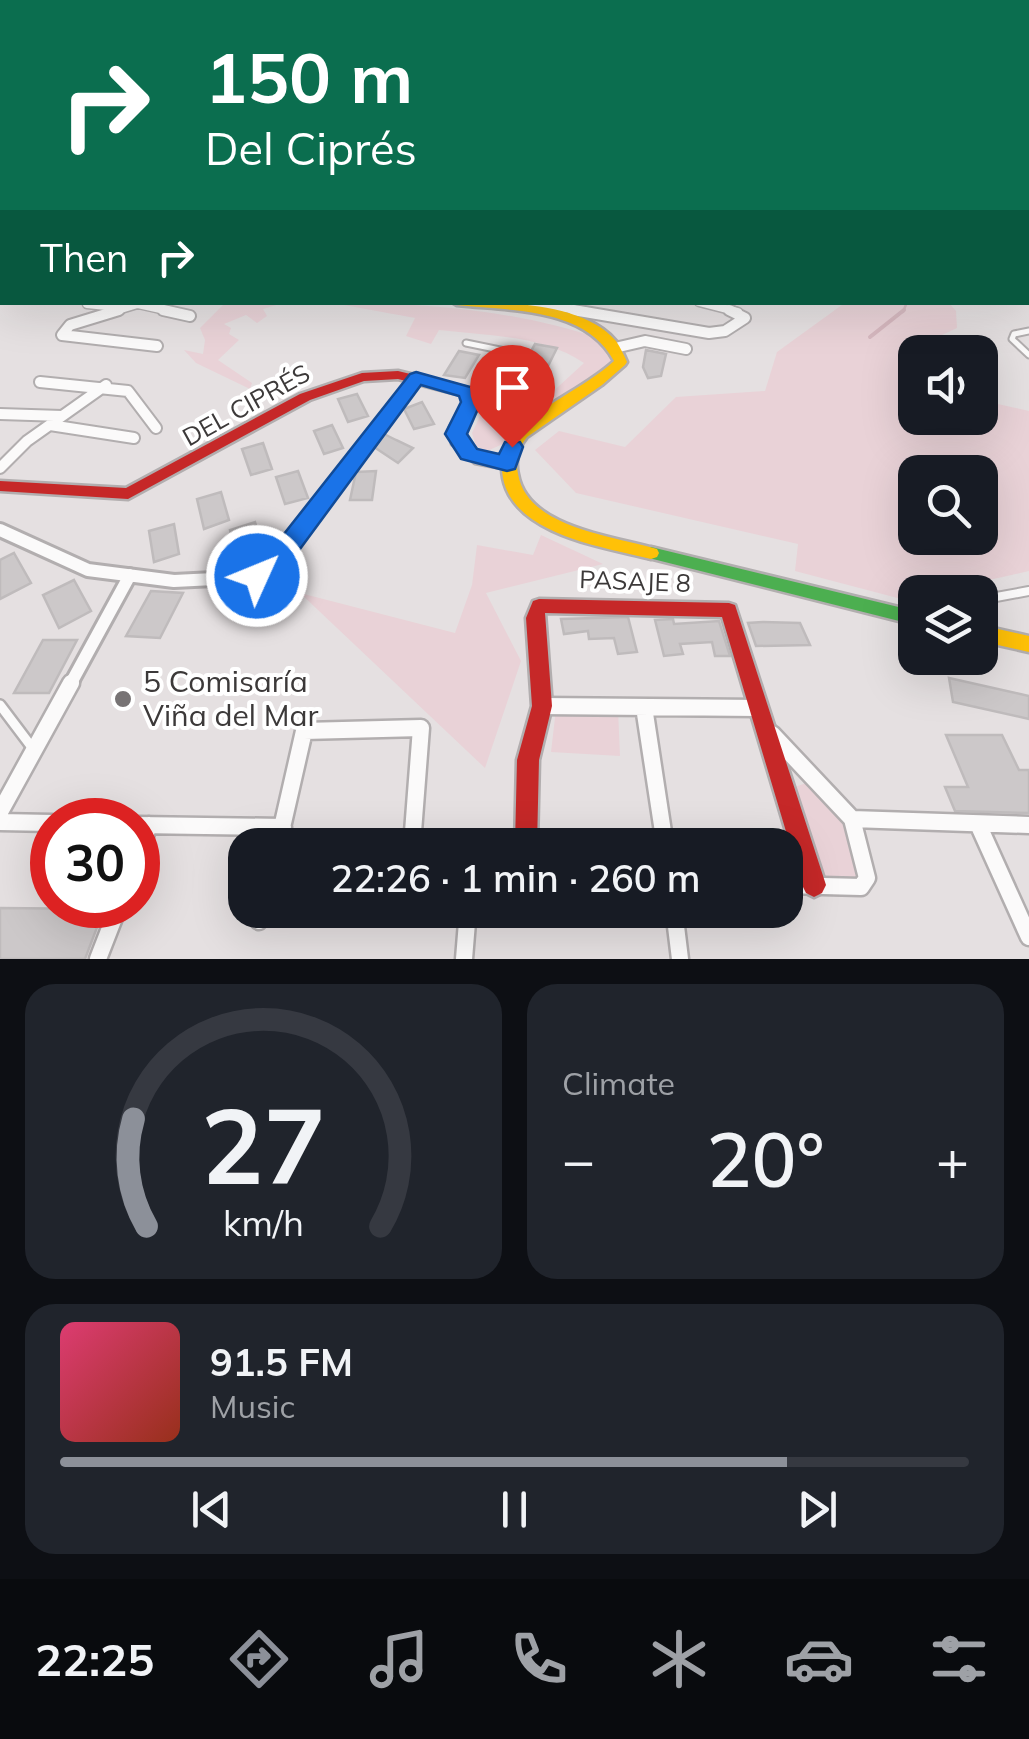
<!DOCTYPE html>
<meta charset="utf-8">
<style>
:root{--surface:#171b24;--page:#20242c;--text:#f1f3f6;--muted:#9ea1a6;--line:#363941;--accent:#8c9099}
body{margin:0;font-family:Mulish,sans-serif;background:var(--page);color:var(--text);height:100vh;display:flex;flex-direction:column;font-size:38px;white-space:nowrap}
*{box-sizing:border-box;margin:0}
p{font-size:32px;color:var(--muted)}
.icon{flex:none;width:55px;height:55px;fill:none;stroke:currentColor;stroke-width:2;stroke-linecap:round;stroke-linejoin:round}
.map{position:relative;height:959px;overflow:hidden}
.side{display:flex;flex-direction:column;gap:25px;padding:25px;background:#0d0f14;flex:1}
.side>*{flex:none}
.hud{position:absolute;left:0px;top:0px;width:1030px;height:305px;box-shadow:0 10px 40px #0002;background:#0b6e4f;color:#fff;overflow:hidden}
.controls{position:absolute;left:898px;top:335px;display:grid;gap:20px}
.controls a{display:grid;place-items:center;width:100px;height:100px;border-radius:20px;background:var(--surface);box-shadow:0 10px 40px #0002;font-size:50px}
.speed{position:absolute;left:30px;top:798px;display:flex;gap:20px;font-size:50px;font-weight:700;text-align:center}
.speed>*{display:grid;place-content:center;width:130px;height:130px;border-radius:50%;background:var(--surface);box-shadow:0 10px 40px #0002;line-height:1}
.speed .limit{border:15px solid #d22;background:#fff;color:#111}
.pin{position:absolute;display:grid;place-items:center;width:85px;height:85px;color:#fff;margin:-102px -42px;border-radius:50% 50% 50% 0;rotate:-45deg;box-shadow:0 0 10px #0007}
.pin .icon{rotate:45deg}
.me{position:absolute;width:110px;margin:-55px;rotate:46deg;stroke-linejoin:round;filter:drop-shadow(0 0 8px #0008)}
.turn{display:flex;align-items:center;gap:35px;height:210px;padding:0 40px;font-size:45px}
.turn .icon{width:130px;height:130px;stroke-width:2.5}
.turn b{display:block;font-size:70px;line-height:85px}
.then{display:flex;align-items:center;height:95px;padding:0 40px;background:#0003;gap:20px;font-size:38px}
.big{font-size:75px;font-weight:600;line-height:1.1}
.side .widget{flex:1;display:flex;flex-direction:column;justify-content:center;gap:15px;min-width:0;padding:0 35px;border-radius:30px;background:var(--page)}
.side .dial{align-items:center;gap:0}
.dial svg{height:260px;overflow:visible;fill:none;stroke:var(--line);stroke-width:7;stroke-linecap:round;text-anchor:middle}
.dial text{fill:var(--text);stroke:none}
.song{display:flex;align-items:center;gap:30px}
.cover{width:120px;height:120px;border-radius:15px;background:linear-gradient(135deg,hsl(340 70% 55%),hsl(10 70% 35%))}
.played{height:10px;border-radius:5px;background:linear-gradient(90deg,var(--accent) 80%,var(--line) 80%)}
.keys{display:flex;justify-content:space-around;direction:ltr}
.heat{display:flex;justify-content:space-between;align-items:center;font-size:55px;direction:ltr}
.side .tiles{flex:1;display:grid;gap:25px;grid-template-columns:1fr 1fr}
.widget:last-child{grid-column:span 2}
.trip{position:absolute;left:228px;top:828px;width:575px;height:100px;border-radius:30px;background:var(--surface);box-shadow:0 10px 40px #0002;font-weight:600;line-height:100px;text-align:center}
.tabs{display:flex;height:160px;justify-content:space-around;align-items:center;background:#090b0e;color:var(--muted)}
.tabs .icon{width:70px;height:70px}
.tabs .on{color:var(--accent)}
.tabs b{font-size:45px;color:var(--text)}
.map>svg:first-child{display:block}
</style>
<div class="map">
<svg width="1029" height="959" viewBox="0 0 1029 959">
<rect width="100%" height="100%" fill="#e5e0e1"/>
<path fill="#e9d2d7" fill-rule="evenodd" d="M846,302l103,1 7,8 1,17 -55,26 13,9v55h65v-18l49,11v160l-93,21h-21v5l-10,3 -110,-29 3,-27 -222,-51 -41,-43 24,-19 66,16 51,-50 89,-6 12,-39zM980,472v66h-65v-66z
M225,303h58l-20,6 4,7 -10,7 -11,-8 -22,9 7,4 -2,6 10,6 -21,20 34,23 -2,6 -54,-26 -12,-13 19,4 2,-14 -5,-12z
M333,303c88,-1 184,7 268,36l11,21c-21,22 -45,48 -77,48l49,-45c-41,-28 -95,-27 -145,-33l-8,14 -25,-8 9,-18z
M488,399l40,12 -25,33 -16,7 -11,-5 -4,-13z
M541,535l62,29 -117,29 35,68 -36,107 -185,-175 155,40 17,-48 5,-40 56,10z
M556,709l62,1 2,46 -69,-4z
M809,782l31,31 19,68 -38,-1 -29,-92z"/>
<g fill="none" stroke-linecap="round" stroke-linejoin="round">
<path stroke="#d6b8bf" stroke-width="2.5" d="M903,312l4,-10"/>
<path stroke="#d6b8bf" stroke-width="4" d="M870,337l34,-27"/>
</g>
<path fill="#ccc8c9" stroke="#bfbbbc" stroke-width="2.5" d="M535,344l22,4 -12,24 -23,-4z
M646,350l20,4 -5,22 -13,2 -5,-11z
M459,351l20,4 -14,23 -21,-3z
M507,372l18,3 -15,25 -18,-4z
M357,394l11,22 -20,6 -10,-23z
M422,402l12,22 -20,5 -10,-20z
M332,425l11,23 -19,6 -10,-23z
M384,434l12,6 17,8 -15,15 -24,-16z
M263,443l9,26 -21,6 -9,-26z
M298,471l10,27 -23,6 -9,-27z
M376,471l-4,29h-22l6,-28z
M221,492l8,28 -25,9 -7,-30z
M255,522l9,30 -26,9 -8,-31z
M174,524l5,30 -25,8 -5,-31z
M14,553l17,30 -31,16v-39z
M74,580l17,31 -32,17 -16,-33z
M151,591l32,2 -23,45 -34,-2z
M628,617l9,35 -19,2 -4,-16 -25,1 -1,-8 -24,3 -3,-15z
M673,619l1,5 45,-3 11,35h-15l-3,-14 -32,2 3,10 -19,2 -9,-36z
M763,622l37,1 10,22 -54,1 -8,-23z
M43,640h34l-28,53h-35z
M949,678l80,18v23l-76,-17z
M946,735h56l17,35h10v43l-74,-2 -10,-24h23z
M0,908l104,1 -19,50h-85z"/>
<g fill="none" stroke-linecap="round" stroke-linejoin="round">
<defs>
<path id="lane-far2" d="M1029,331l-15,3 -2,5 17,16
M466,343l39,8 -32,48"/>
<path id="lane-far1" d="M980,600l49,-9"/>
<path id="lane" d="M0,705l34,45"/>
<path id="street-far3" d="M528,302l60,10
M699,302l39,10
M87,304l29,3
M138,304l36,8
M111,312l33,-10"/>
<path id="street-far2" d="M119,310l-49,15 -8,10 95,11
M163,310l27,6
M573,310l136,23 16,-2 20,-13 -16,-8
M619,347l26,-6 41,8
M40,382l88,9 28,37
M0,414l62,2
M50,425l84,13
M0,468l27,-27 79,-56
M343,474l73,-96"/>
<path id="street-far1" d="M0,530l88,40 86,11 60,-3 40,-13 71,-93
M70,685l60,-110"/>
<path id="street" d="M542,706l216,2
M644,707l21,138
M772,734l80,85 15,59 -6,9 -76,-2
M0,812l71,-129
M852,819l177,6
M0,822l52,1
M978,824l51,113
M138,825l145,2
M278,845l26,-114 117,-3 -9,117
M138,855l11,-30
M674,910l6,49
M259,921l3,-11
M98,959l21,-54
M464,959l4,-49"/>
<path id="fast" d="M651,547l264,64v14l-270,-68 -2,-4 2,-4z"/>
<path id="slow" d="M1028,207h1v6h-1z
M452,302c48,0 130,-1 164,39 4,6 8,14 11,21l-2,3 -23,20 -75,52c-9,11 -12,24 -9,37 9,54 96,62 139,75l2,4 -2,4 -6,2c-47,-12 -137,-24 -148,-81 -3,-16 1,-32 11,-44 24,-28 71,-46 100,-73 -29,-54 -103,-50 -157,-56z
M980,625l49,11v16l-49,-11z"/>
<path id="jam" d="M398,371l74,18 6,13 -14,25v12l20,17 28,4 2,4 -2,4 -5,1 -32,-6 -23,-19 -2,-17 14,-25 -3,-7 -63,-16 -34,2 -54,19 -182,99 -128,-8v-10l126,7 174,-94 62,-21z
M539,599l190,4 6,2 91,280 -4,8 -8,4 -8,-4 -4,-8 -80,-268 -177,-4 7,93 -13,54 -2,85h-22l2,-85 15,-54 -6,-88 7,-17z"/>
</defs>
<use href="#lane-far2" stroke="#b2aeaf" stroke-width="9"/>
<use href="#lane-far1" stroke="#b2aeaf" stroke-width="12"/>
<use href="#lane" stroke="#b2aeaf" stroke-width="14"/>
<use href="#street-far3" stroke="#b2aeaf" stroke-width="11"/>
<use href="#street-far2" stroke="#b2aeaf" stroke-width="14"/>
<use href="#street-far1" stroke="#b2aeaf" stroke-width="18"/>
<use href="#street" stroke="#b2aeaf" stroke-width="21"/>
<use href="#fast" stroke="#b2aeaf" stroke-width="5"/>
<use href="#slow" stroke="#b2aeaf" stroke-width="5"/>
<use href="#jam" stroke="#b2aeaf" stroke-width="5"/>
<use href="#lane-far2" stroke="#fbfafa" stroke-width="5"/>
<use href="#lane-far1" stroke="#fbfafa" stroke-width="8"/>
<use href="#lane" stroke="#fbfafa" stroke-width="9"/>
<use href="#street-far3" stroke="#fbfafa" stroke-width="8"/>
<use href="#street-far2" stroke="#fbfafa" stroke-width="10"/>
<use href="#street-far1" stroke="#fbfafa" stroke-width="12"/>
<use href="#street" stroke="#fbfafa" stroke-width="16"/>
<use href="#fast" fill="#4caf50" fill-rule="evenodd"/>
<use href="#slow" fill="#ffc107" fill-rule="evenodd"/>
<use href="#jam" fill="#c62828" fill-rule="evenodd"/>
</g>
<linearGradient id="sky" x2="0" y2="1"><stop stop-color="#a1b6d8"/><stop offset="0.58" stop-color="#f3f1f2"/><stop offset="1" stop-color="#f3f1f2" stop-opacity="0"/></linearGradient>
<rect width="1029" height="321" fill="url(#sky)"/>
<path fill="#1a73e8" stroke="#114b97" stroke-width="2.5" d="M416,372l58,16 7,14 -14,32 10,15 22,5 6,-12h15l3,5 -8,22 -8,2 -46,-12 -16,-25 16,-32 -2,-6 -38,-11 -138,187 -26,14 -9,-3 -4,-7 21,-18 145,-184z"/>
<circle fill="#777374" stroke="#fff" stroke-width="4" cx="123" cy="699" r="10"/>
<g text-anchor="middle" stroke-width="8" stroke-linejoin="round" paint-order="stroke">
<g font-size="25" fill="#3c3939" stroke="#fff">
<text transform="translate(246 405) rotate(-29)" y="9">DEL CIPRÉS</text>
<text transform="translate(635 581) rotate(2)" y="9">PASAJE 8</text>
</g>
<g font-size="30" fill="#3c3939" stroke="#fff" text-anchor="start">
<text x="143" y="692">5 Comisaría<tspan x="143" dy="34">Viña del Mar</tspan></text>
</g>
</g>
</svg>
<div class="controls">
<a><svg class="icon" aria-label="sound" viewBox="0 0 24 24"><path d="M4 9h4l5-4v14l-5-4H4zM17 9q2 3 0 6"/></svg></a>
<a><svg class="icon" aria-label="search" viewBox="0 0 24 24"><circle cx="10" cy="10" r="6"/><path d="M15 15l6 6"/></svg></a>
<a><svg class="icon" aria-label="layers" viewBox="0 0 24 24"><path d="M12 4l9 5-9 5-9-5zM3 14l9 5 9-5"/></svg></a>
</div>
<div class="speed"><div class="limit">30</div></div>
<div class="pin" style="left:512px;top:447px;background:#d93025"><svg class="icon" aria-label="arrive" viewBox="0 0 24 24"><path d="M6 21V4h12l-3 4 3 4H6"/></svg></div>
<svg class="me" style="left:257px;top:576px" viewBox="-20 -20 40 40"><circle r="17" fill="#1a73e8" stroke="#fff" stroke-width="3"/><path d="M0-11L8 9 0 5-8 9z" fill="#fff"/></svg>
<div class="trip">22:26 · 1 min · 260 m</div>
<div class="hud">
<div class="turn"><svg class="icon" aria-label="right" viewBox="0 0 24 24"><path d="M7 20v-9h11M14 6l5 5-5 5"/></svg><div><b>150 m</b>Del Ciprés</div></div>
<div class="then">Then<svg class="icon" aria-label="right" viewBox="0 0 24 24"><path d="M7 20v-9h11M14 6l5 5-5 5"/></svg></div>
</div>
</div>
<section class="side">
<div class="tiles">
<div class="widget dial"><svg viewBox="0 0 100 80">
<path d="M14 69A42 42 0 1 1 86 69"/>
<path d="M14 69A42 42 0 0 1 10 36" stroke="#8c9099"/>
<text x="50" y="56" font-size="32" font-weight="700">27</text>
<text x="50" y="72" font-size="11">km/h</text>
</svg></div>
<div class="widget"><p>Climate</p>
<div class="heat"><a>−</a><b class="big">20°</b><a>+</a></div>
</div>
<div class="widget">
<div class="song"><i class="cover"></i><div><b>91.5 FM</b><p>Music</p></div></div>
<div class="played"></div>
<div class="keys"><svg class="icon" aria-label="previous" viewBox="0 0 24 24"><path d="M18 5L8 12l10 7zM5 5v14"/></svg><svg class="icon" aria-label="pause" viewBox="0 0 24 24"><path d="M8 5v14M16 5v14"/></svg><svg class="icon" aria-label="next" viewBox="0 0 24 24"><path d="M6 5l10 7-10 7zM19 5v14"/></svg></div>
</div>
</div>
</section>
<nav class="tabs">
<b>22:25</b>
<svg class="icon on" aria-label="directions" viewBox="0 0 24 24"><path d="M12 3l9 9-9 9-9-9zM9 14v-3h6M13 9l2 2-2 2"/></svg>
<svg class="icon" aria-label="music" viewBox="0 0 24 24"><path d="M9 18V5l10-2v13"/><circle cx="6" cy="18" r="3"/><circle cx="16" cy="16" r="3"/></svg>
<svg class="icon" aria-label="phone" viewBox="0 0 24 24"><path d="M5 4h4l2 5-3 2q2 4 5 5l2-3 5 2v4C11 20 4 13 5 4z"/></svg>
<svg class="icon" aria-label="climate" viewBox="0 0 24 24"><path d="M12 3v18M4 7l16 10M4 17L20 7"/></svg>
<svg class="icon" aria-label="car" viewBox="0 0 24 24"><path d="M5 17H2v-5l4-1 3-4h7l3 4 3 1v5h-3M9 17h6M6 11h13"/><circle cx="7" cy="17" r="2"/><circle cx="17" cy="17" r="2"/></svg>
<svg class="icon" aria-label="filters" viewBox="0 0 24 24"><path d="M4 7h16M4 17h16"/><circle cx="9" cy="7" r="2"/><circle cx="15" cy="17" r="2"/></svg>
</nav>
